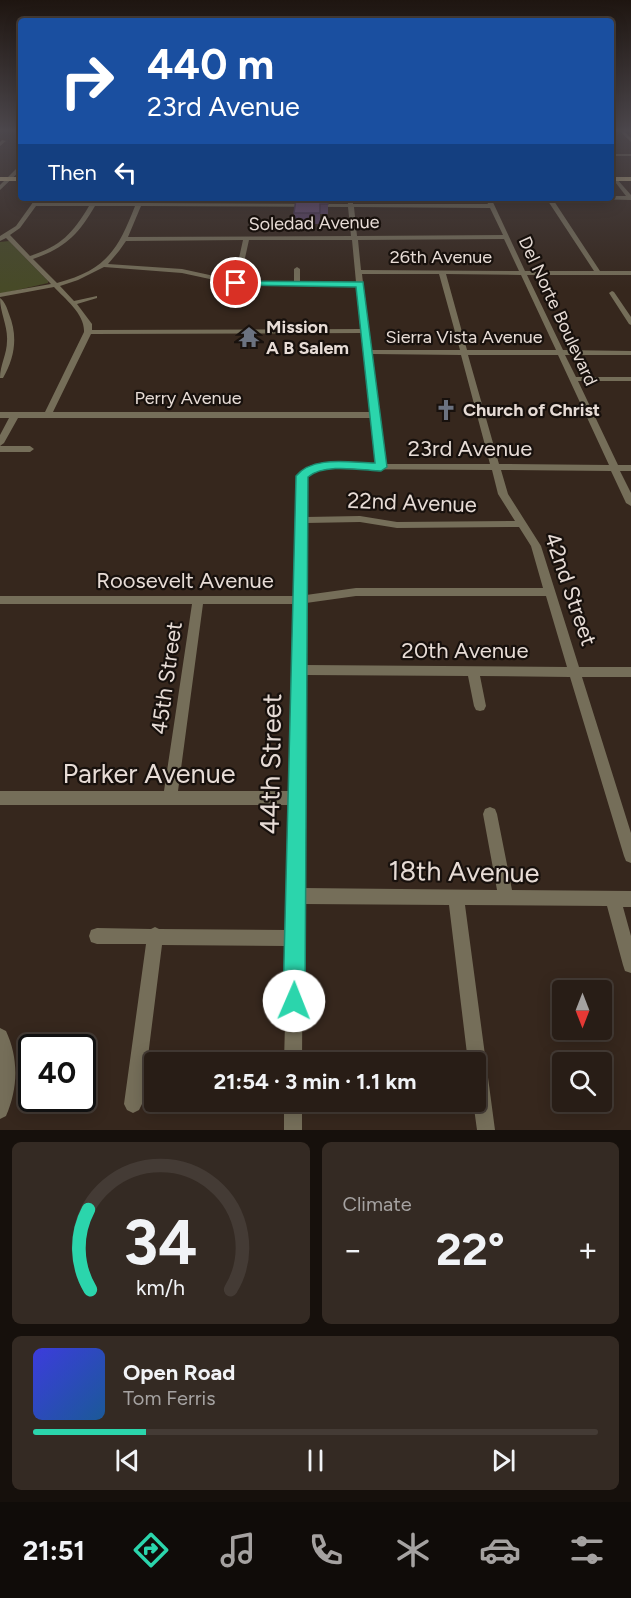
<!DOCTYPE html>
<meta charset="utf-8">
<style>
:root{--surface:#281d16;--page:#342a23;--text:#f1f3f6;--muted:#a5a2a1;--line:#443b35;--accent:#2bd5ac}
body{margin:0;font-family:Figtree,sans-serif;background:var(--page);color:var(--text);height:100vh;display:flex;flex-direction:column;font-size:22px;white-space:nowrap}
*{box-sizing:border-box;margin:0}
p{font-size:20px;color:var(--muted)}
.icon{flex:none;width:33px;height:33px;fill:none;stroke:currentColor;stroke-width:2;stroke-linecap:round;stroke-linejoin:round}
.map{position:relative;height:1130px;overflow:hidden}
.details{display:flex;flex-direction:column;gap:12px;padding:12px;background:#16100c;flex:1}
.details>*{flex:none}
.guide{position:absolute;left:18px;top:18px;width:596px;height:183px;border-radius:6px;box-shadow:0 3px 15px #0003,0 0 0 2px var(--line);background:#1a4fa0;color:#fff;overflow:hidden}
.needle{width:39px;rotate:180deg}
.buttons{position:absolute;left:552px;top:980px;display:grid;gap:12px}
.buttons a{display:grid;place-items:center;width:60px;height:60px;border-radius:6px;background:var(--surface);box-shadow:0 3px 15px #0003,0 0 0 2px var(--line);font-size:30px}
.speed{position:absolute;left:18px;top:1034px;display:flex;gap:12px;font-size:30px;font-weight:700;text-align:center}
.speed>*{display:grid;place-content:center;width:78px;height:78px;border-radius:50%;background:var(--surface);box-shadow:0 3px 15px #0003,0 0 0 2px var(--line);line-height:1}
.speed .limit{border:3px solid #111;border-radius:9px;background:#fff;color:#111}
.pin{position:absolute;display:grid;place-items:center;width:51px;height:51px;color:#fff;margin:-26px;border:3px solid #fff;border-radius:50%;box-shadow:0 2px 6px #0007}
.me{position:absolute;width:66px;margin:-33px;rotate:1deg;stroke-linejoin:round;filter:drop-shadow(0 0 4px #0008)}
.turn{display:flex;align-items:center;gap:21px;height:126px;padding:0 30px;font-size:27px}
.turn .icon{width:78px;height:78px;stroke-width:2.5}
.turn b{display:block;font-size:42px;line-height:51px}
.then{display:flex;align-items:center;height:57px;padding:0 30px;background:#0003;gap:12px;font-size:22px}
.big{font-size:45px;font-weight:700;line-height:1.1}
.details .widget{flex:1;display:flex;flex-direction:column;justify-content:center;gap:9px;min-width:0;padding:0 21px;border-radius:9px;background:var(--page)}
.details .dial{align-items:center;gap:0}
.dial svg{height:156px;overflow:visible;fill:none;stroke:var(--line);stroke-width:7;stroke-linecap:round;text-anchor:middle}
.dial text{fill:var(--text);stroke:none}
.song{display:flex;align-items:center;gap:18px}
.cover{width:72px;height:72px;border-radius:9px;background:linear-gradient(135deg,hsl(240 70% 55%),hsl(210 70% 35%))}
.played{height:6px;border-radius:3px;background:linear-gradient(90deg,var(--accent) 20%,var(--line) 20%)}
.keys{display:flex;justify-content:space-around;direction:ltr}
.heat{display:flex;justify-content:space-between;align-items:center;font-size:33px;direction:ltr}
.details .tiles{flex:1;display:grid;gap:12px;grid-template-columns:1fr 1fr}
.widget:last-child{grid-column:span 2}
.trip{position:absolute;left:144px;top:1052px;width:342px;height:60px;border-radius:6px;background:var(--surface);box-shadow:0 3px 15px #0003,0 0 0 2px var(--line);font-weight:700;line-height:60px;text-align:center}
.menu{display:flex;height:96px;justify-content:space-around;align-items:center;background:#100c09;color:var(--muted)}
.menu .icon{width:42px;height:42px}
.menu .selected{color:var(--accent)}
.menu b{font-size:27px;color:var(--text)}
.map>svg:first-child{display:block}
</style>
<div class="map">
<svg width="631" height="1130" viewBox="0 0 631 1130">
<rect width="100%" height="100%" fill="#36271d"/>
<path fill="#474a27" d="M9,241l39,40v2l-48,11v-52z"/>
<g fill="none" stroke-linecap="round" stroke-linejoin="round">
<path fill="#756e59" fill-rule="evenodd" d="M620,131h4l7,7v4z
M2,140l4,1 -6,5v-4z
M610,154h21v2h-21z
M19,166h2v4l-21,20v-5z
M612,178h4l15,17v5l-38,-1 -1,-1h18v-2h16z
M36,198l5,1 -3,3 99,1 3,-4 3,2 -1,2 206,1 -1,-6h6v6h135l-3,-6h6l34,73h69l-48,-73h6l48,73h31v4h-104l36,75 68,1v4h-66l11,22h55v4h-53l40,84h13v6h-11l11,22v13l-5,-3 -15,-32 -110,-1 7,24 33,52 38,121h52v10h-49l49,156v30l-5,-2 -2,-5 -54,-179 -90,-1 6,30 -2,4 -4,1 -4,-1 -2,-4 -6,-30 -163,-1 -2,213 194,2 -14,-76 2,-5 5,-2 5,2 2,5 15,76 119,1v16h-8l8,29v37l-6,-2 -2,-6 -16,-59 -142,-1 30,225h-18l-4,-29h3v-39h-8l-19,-157 -146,-1 -1,158h-18l3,-116 -125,-1 -20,159 -3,6 -6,3 -6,-3 -3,-6 22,-160h-49l-6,-2 -2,-6 2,-6 6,-2 54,1 4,-2 4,2 128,1 3,-125h-290v-14h164l28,-187h-192v-8h295l2,-120c18,-20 55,-13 79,-13l-5,-45h-353l-14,25 -4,3v-11l9,-17h-9v-6h45l39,-80c1,-18 -19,-33 -30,-45l-54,10v-4l51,-9 -45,-46 -6,3v-5l16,-10zM36,206h53c-16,27 -28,40 -59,50l-20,-21 10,-7zM95,206h40c-17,44 -29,64 -78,77l-24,-24c32,-11 45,-24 62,-53zM141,206l207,1 3,29 -223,1zM354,207l136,1 13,27 -146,1zM504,239l15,32 -158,-1 -3,-30zM243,240l-6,27 -9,12 -46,-10 -74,-5 11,-13 7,-10zM249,240h103l4,42h-56v-13l-3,-2 -3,2v13h-52l-8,-2 9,-13zM104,267l78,6 60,13h115l5,43 -270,1v-6l-15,-20 20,-6v-2l-23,5 -14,-15 18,-6zM362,274h77l21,76h-89zM446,274l75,1 35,75h-89zM362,333l9,79h-318l38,-78zM372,354l89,1 29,109h-105zM468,355h90l51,110 -110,-1zM325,469l167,1 6,24 17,27 -118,1 -37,-6 -54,1 1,-40 5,-5zM360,522l37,6 122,-1 12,19 12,42h-187l-50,7v-72zM356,596h190l21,71 -262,-2 1,-62zM203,604h92l-5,187h-112z
M612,291l2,1 17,25v8l-2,-1 -20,-31z
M0,298c5,4 7,10 9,16 9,22 6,43 -6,64h-3c0,-13 7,-24 7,-37 1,-15 -7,-28 -7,-43z
M0,446h30l4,3 -4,3h-30z
M0,1028l6,3c13,28 12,57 0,85l-6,3z
M284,1101h18v29h-18z"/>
<path fill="#c1b285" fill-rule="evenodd" d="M0,177h21v4h-21z
M610,177h21v4h-21z"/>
</g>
<path fill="#584166" d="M328,199v15h-8v10h-25l-1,-11z"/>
<path fill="#664c77" stroke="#473553" stroke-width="1.5" d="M296,199h32v5h-8v9h-26z"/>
<linearGradient id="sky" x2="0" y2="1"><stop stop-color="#1e1510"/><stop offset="0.45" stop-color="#4c474c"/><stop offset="1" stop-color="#4c474c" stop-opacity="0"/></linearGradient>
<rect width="631" height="289" fill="url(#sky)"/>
<path fill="#2bd5ac" stroke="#1c8a70" stroke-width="1.5" d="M236,281l127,1 24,185 -6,4c-20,-1 -57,-8 -73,6l-3,524 -3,7 -8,4 -8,-4 -3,-7 13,-525c17,-21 55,-13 79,-13l-19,-176 -123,-2z"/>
<defs>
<symbol id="temple-bare" viewBox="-9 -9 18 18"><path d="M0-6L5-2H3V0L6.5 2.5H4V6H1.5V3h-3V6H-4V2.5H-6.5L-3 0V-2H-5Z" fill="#6b7280" stroke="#18110d" stroke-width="2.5" paint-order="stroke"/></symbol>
<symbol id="church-bare" viewBox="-9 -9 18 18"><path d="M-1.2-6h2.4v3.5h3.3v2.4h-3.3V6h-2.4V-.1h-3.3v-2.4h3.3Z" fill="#6b7280" stroke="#18110d" stroke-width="2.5" paint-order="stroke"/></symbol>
</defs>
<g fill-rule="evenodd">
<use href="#temple-bare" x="234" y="322" width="30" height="30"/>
<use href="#church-bare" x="431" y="395" width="30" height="30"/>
</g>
<g text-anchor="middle" stroke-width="4.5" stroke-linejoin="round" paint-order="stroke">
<g font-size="18" fill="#e7dcd6" stroke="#18110d">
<text transform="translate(314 223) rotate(-1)" y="6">Soledad Avenue</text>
<text x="441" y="263">26th Avenue</text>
<text transform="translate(558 311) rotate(65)" y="6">Del Norte Boulevard</text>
<text x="464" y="343">Sierra Vista Avenue</text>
<text x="188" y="404">Perry Avenue</text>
</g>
<g font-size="18" font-weight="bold" fill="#e7dcd6" stroke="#18110d" text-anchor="start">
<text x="266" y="333">Mission<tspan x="266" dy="21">A B Salem</tspan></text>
<text x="463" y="416">Church of Christ</text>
</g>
<g font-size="22" fill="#e7dcd6" stroke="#18110d">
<text x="470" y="456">23rd Avenue</text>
<text transform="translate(412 502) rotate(2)" y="8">22nd Avenue</text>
<text x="185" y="588">Roosevelt Avenue</text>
<text transform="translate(571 589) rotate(71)" y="8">42nd Street</text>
<text x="465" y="658">20th Avenue</text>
<text transform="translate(166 678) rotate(-82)" y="8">45th Street</text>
</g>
<g font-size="27" fill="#e7dcd6" stroke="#18110d">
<text transform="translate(271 764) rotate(-89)" y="9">44th Street</text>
<text x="149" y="783">Parker Avenue</text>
<text transform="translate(464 872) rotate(1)" y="9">18th Avenue</text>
</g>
</g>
</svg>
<div class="buttons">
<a><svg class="needle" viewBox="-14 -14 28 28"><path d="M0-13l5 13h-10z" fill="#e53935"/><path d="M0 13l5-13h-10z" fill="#a5a2a1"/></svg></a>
<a><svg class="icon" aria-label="search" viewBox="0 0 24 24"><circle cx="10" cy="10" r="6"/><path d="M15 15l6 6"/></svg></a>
</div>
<div class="speed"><div class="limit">40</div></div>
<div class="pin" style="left:236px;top:283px;background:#d93025"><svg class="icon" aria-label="arrive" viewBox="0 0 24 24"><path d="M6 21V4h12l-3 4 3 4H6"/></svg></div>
<svg class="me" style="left:294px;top:1001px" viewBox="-20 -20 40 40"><circle r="19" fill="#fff"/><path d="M0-13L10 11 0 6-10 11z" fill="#2bd5ac"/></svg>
<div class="trip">21:54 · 3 min · 1.1 km</div>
<div class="guide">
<div class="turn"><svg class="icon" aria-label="right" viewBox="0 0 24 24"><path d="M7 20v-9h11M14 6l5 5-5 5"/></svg><div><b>440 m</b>23rd Avenue</div></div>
<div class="then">Then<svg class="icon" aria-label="left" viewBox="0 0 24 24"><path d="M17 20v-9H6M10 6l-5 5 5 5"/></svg></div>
</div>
</div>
<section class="details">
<div class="tiles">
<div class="widget dial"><svg viewBox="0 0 100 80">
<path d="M14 69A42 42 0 1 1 86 69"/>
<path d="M14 69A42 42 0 0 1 13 28" stroke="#2bd5ac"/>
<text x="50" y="56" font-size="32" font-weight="700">34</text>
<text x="50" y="72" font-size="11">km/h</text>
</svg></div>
<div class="widget"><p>Climate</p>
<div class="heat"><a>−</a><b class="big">22°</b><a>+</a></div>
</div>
<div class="widget">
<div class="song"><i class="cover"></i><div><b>Open Road</b><p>Tom Ferris</p></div></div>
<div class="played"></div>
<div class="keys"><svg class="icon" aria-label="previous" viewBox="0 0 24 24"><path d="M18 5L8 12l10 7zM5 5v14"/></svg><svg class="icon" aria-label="pause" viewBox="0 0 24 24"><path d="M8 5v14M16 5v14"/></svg><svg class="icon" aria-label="next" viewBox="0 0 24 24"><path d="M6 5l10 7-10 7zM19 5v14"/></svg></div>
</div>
</div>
</section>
<nav class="menu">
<b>21:51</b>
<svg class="icon selected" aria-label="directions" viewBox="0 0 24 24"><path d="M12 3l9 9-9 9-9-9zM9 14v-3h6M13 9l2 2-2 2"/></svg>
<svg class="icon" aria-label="music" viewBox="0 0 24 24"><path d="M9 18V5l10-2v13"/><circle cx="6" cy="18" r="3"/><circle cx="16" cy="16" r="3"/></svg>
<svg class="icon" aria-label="phone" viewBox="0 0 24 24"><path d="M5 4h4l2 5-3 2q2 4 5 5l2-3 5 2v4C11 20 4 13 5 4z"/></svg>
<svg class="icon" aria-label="climate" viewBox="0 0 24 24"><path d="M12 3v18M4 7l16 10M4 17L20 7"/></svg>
<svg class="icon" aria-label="car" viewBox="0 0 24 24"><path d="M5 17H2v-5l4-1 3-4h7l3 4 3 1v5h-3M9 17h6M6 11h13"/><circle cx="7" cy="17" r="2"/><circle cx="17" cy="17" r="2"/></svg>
<svg class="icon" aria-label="filters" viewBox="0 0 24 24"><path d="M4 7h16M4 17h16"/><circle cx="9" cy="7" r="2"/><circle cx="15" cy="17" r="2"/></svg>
</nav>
